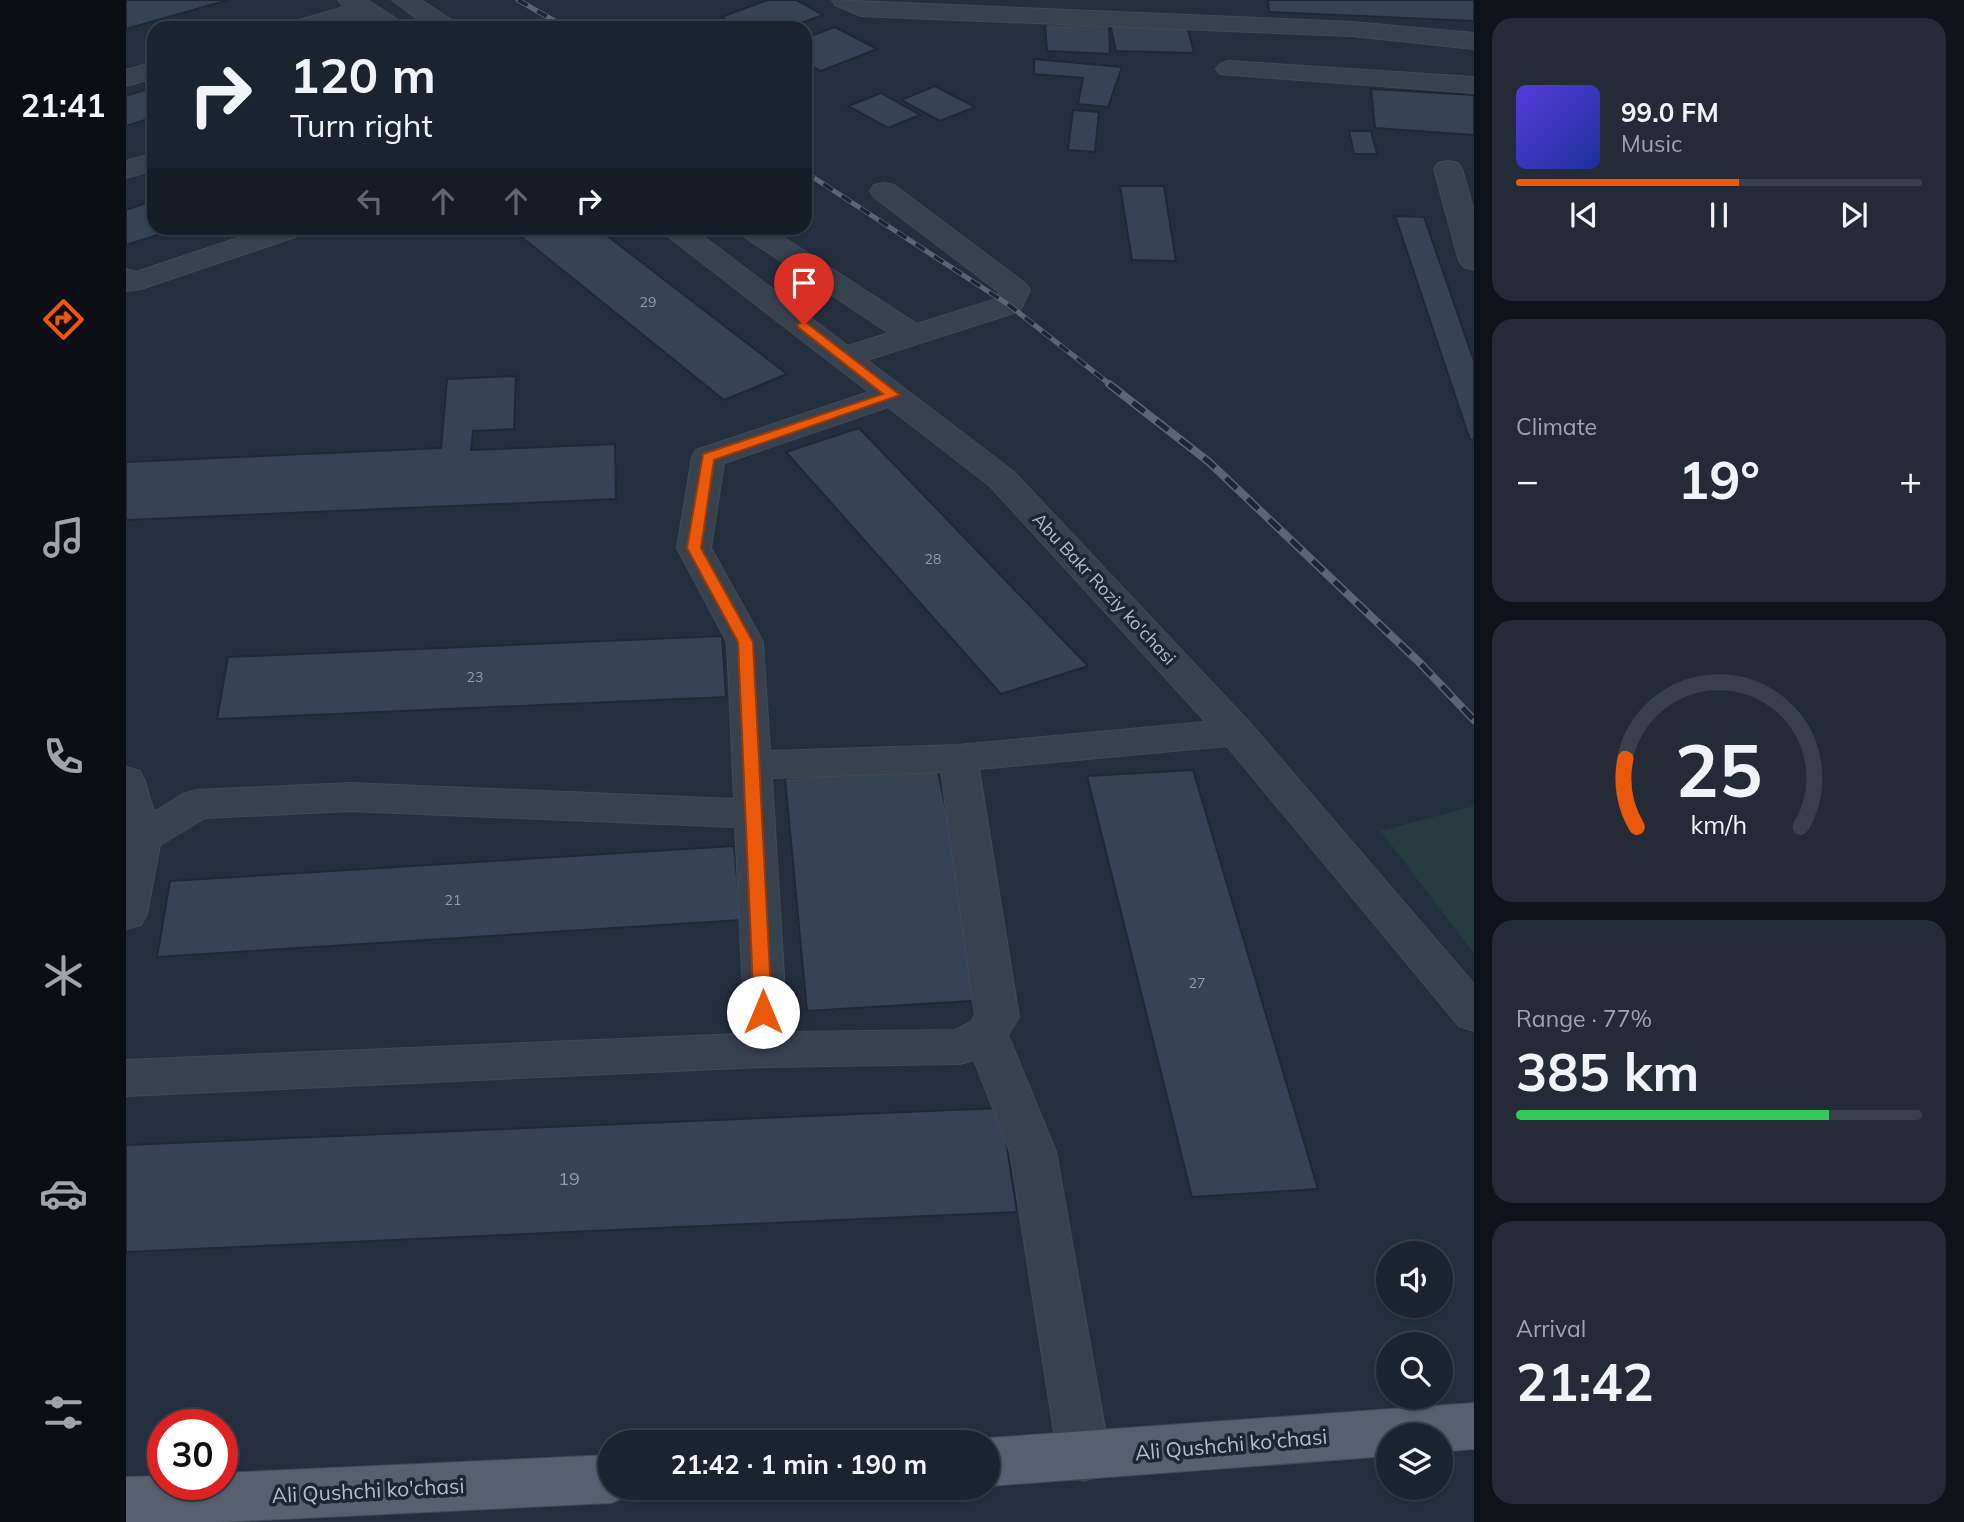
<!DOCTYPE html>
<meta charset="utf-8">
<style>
:root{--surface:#1b232e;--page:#242b36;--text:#f1f3f6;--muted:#a0a4aa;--line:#39404a;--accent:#ea580c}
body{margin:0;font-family:Mulish,sans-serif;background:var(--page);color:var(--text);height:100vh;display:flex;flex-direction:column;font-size:26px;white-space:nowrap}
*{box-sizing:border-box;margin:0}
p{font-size:23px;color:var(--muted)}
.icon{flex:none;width:38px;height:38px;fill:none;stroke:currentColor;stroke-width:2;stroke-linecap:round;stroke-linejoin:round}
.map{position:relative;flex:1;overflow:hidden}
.side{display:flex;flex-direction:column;gap:18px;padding:18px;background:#0f1319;width:490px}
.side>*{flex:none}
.banner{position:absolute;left:21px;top:21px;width:665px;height:214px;border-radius:21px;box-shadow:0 2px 5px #0004,0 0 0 2px var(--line);background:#1b232e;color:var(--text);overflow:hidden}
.controls{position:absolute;left:1250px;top:1241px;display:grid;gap:14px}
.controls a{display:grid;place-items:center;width:77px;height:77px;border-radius:50%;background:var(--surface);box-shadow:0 2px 5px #0004,0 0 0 2px var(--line);font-size:35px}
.speed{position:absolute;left:21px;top:1409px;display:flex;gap:14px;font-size:35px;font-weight:700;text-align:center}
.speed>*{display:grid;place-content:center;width:91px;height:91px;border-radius:50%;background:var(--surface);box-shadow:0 2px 5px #0004,0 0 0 2px var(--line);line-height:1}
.speed .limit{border:10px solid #d22;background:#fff;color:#111}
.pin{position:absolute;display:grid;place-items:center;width:60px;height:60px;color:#fff;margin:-72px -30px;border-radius:50% 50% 50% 0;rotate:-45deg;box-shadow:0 0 7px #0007}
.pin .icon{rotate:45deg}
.me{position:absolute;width:77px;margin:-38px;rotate:0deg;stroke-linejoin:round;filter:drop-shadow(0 0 5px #0008)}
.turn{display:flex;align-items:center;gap:24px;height:147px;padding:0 28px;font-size:32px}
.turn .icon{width:91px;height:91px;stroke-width:2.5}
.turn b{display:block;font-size:49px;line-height:60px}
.lanes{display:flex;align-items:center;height:66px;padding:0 28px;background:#0003;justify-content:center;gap:35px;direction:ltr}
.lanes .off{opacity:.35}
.big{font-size:52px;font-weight:700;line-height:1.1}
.side .card{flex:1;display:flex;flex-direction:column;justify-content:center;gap:10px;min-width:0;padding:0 24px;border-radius:21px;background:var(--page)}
.side .dial{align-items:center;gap:0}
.dial svg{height:182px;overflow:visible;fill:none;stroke:var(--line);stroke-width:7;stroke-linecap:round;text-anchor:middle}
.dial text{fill:var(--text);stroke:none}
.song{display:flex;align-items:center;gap:21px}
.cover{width:84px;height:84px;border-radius:10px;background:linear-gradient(135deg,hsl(250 70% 55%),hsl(230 70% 35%))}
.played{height:7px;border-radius:4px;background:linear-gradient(90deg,var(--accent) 55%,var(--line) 55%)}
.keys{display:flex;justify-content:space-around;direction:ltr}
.heat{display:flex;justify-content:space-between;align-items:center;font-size:38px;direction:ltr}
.charge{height:10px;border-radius:5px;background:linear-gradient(90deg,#34c759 77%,var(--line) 0)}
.trip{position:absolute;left:472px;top:1430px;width:402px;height:70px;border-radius:35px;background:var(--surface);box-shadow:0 2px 5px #0004,0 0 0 2px var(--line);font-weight:700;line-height:70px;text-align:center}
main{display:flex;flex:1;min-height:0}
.menu{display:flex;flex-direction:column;width:126px;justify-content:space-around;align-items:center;background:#0b0e12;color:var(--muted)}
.menu .icon{width:49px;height:49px}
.menu .current{color:var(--accent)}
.menu b{font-size:32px;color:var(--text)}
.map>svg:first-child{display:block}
</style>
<main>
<nav class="menu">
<b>21:41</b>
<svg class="icon current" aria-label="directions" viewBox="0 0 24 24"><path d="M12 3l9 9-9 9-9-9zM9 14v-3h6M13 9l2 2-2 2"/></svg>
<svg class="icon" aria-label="music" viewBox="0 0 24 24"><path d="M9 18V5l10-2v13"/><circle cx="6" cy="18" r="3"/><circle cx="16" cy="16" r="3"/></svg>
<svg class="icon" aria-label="phone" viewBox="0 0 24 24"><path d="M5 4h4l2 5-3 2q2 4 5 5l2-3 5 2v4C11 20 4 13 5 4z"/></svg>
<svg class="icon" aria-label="climate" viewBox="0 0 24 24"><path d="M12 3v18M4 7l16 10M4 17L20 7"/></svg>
<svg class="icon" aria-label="car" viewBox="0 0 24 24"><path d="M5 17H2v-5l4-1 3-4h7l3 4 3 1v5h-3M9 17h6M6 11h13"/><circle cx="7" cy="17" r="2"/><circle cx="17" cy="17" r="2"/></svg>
<svg class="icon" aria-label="filters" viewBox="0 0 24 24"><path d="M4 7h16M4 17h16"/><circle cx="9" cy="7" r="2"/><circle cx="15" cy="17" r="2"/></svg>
</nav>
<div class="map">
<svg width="1348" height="1522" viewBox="0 0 1348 1522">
<rect width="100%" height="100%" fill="#242f3e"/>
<path fill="#263c3f" d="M1348,806v148l-93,-123z"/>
<path fill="#364354" stroke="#1f2835" stroke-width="2" d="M0,0h102l-102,29z
M642,0h28l27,15 -35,13h-47l-20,-11z
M1142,0h206v21l-205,-9z
M919,24l64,1 1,29 -63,-3z
M984,24l77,2 7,27 -78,-2z
M709,27l42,22 -56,22 -16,-9v-24z
M908,59l88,8 -14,40 -30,-3 5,-26 -49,-4z
M809,86l40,21 -35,14 -39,-21z
M28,87v30l-28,9v-30z
M1245,89l103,6v40l-99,-7z
M755,93l39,22 -32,13 -40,-22z
M947,110l26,2 -4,40 -27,-2z
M1223,131h22l6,23h-23z
M994,186h44l12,75 -44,-1z
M28,200v28h25l-53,17v-35z
M1269,216l29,1 50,144v79h-4z
M396,228h75l190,146 -63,26 -210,-169z
M390,376l-2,53 -41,2 -2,19 144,-6 1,55 -490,21v-58l315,-14 6,-69z
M733,428l229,238 -87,28 -215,-242z
M596,636l4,61 -509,22 11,-62z
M811,767l50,233 -180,11 -22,-233z
M1067,770l125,419 -126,8 -105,-421z
M608,846l7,74 -584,37 13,-76z
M875,1108l16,104 -891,40v-107z"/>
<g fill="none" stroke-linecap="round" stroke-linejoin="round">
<defs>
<path id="minor" d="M212,0h29l36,23 3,5h-29l-16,-10 -36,10h-39l3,-5 55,-16z
M266,0h29l35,23 3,5h-29z
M706,0l520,22 122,11v16l-122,-13 -491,-20 -26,-11z
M1103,61l245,16v16l-254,-19 -4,-5 4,-5z
M28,62v16l-28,8v-16z
M28,153v17l-28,8v-17z
M1322,161l10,2 4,6 12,42v59l-10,-3 -5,-6 -25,-92 4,-6z
M758,183l10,2 132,99 4,6 -10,21 -153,49 147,112 236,251 224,261v47l-15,-5 -232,-280 -248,23 40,248 -11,18 48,117 54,305 -8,17 -18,7 -18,-7 -8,-17 -48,-305 -36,-92 -14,4 -198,3 -636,29v-36l615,-26 2,-42 -8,-165 -385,-16 -145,7 -45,27 -13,69 -6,11 -15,4v-162l14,4 5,10 9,31 29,-18 14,-4 153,-7 384,16 -7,-157 -50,-94 15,-91 4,-7 173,-58 -204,-158 -4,-6h31l156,118 41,-13 -149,-99 -4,-6h33l148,96 79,-25 3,-7 -125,-95 -4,-6 4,-6zM762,407l102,79 216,236 -248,23 -188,6 -7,-109 -52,-94 13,-85zM815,772l34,243 -4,7 -16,8 -171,2 1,-40 -13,-214z
M141,228h41l-4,6 -163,55 -15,2v-22l10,3z"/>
<path id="major" d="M1348,1403v46l-34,3v-17h-52v21l-399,30v-44h-10l10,-4z
M485,1455v33h22l-4,8 -18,7 -390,19h-95v-45l37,-1v8h59v-11z"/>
</defs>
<use href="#minor" stroke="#414a57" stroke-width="2"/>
<use href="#major" stroke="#414a57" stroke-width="2"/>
<use href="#minor" fill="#38414e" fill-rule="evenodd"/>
<use href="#major" fill="#56606e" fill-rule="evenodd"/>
<defs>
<path id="rail-far1" d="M392,0l49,28
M679,172l204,133 103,81"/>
<path id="rail" d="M983,384l100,78 211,201 54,57"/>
</defs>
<use href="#rail-far1" stroke="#5a6575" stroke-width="5"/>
<use href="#rail" stroke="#5a6575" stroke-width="8"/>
<use href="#rail-far1" stroke="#1d2633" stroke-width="3.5" stroke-dasharray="11" stroke-linecap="butt"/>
<use href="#rail" stroke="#1d2633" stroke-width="5" stroke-dasharray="15" stroke-linecap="butt"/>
</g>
<path fill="#ea580c" stroke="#983908" stroke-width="2" d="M678,321l96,74 -186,65 -13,88 52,94 19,370 -3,4h-12l-3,-4 -16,-370 -51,-94 16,-94 180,-60 -84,-66 -2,-3z"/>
<g text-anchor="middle" stroke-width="7" stroke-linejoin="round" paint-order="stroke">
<g font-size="14" fill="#929caa">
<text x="522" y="307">29</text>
<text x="807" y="564">28</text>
<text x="349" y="682">23</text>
<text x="327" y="905">21</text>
<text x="1071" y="988">27</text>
</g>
<g font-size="18" fill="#b4bcc9" stroke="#1d2633">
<text transform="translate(978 589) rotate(47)" y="6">Abu Bakr Roziy ko'chasi</text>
</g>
<g font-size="18" fill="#929caa">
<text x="443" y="1185">19</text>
</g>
<g font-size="21" fill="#b4bcc9" stroke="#1d2633">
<text transform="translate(1105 1445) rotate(-5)" y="7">Ali Qushchi ko'chasi</text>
<text transform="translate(242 1491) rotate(-3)" y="7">Ali Qushchi ko'chasi</text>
</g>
</g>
</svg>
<div class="controls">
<a><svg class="icon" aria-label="sound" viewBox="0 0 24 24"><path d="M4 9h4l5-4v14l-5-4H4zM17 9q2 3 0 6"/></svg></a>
<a><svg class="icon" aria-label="search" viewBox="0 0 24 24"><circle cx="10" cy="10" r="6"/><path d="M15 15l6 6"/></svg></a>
<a><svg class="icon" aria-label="layers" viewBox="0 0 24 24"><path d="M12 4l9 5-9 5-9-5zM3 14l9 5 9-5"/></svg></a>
</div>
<div class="speed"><div class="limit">30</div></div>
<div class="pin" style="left:678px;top:325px;background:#d93025"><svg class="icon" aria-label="arrive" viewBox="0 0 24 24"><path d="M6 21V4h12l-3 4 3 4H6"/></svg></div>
<svg class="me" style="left:637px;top:1012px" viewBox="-20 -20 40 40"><circle r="19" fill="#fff"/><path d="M0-13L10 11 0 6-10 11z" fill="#ea580c"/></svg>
<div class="trip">21:42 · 1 min · 190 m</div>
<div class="banner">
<div class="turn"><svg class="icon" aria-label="right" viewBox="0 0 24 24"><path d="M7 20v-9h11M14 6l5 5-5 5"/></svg><div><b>120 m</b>Turn right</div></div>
<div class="lanes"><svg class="icon off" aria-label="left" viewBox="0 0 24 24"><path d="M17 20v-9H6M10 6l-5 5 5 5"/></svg><svg class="icon off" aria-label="ahead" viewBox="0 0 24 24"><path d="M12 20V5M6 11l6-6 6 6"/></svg><svg class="icon off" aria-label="ahead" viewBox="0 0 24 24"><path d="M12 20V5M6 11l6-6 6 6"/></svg><svg class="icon" aria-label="right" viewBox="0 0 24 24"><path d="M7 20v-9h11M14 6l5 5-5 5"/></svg></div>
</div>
</div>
<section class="side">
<div class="card">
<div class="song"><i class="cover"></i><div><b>99.0 FM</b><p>Music</p></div></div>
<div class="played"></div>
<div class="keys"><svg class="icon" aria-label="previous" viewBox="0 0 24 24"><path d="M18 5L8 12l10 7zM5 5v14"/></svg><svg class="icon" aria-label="pause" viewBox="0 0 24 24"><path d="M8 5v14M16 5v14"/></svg><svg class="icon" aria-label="next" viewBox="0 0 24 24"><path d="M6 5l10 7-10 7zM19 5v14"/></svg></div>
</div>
<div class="card"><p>Climate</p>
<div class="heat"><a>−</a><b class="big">19°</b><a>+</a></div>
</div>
<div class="card dial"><svg viewBox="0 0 100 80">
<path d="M14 69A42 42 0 1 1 86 69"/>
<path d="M14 69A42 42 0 0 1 9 39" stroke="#ea580c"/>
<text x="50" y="56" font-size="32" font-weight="700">25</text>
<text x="50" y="72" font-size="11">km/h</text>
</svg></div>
<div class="card"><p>Range · 77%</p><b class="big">385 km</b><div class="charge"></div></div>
<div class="card"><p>Arrival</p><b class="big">21:42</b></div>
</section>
</main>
